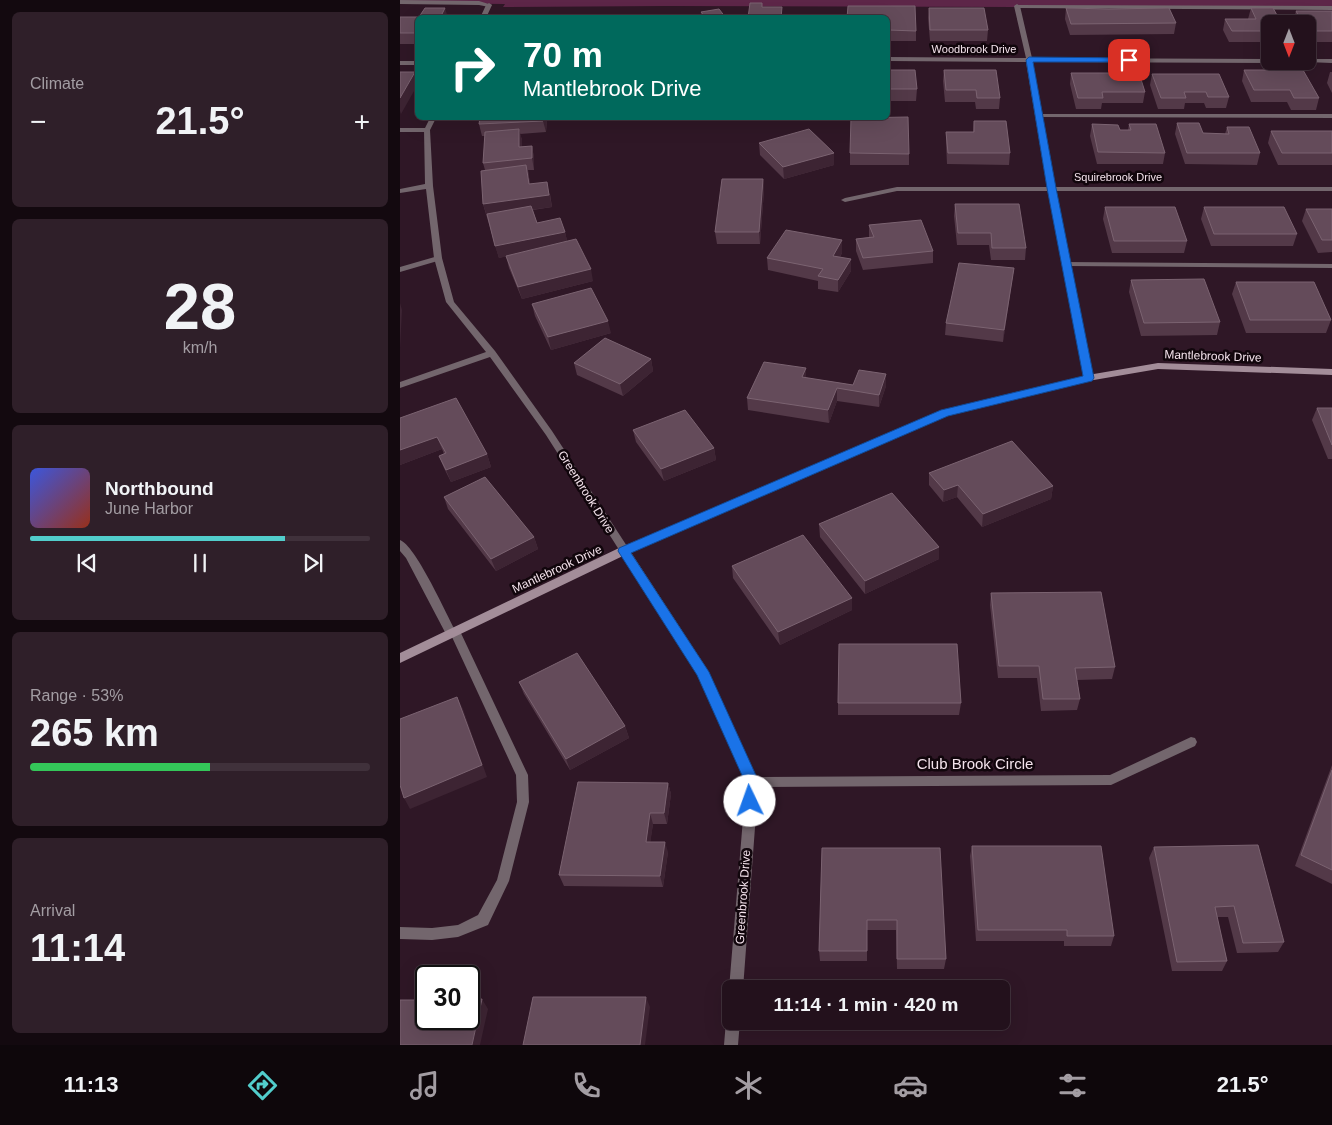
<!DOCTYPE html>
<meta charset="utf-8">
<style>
:root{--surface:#23111c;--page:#2f1f29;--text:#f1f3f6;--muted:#a39da3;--line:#40313b;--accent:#52cdcc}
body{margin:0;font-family:Arial,sans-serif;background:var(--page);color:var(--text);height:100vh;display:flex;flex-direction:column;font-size:19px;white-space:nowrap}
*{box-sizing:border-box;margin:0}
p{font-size:16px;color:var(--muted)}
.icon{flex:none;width:28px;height:28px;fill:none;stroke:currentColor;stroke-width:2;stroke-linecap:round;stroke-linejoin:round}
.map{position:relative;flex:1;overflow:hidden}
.panel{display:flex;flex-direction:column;gap:12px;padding:12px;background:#13090f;width:400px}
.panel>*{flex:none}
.banner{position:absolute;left:15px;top:15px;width:475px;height:105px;border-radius:8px;box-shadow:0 5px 20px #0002,0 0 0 1px var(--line);background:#00695c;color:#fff;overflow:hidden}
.needle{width:32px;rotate:180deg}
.controls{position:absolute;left:861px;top:15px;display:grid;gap:10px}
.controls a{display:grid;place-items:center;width:55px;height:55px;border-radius:8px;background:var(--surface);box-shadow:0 5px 20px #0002,0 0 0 1px var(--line);font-size:25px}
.speed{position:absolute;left:15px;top:965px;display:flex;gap:10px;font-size:25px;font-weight:700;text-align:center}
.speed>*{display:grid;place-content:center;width:65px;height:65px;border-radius:50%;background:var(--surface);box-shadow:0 5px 20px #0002,0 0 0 1px var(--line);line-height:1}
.speed .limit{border:2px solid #111;border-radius:8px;background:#fff;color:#111}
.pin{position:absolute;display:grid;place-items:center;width:42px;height:42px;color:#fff;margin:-21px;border-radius:10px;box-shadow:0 2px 8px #0006}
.me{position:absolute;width:55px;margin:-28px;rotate:357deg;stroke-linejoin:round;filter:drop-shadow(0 0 4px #0008)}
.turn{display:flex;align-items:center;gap:18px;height:105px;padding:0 25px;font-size:22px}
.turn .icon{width:65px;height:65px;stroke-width:2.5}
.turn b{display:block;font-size:35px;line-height:42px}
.big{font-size:38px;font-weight:800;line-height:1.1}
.panel .tile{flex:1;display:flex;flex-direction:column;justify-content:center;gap:8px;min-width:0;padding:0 18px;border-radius:8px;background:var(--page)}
.panel .dial{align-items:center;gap:0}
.dial b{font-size:65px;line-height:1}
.song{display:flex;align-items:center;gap:15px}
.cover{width:60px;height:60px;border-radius:8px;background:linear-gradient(135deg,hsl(230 70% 55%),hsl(10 70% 35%))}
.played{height:5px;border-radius:2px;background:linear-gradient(90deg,var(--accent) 75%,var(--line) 75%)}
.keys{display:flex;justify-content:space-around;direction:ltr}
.heat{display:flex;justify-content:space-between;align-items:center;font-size:28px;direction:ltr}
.charge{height:8px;border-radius:4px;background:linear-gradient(90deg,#34c759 53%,var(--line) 0)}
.trip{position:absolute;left:322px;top:980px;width:288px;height:50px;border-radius:8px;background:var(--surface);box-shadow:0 5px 20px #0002,0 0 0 1px var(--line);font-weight:800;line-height:50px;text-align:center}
.menu{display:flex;height:80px;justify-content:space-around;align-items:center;background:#0e070b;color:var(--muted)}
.menu .icon{width:35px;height:35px}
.menu .active{color:var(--accent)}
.menu b{font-size:22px;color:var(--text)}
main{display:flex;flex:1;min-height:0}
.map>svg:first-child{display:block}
</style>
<main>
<section class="panel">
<div class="tile"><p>Climate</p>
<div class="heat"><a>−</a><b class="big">21.5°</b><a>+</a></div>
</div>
<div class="tile dial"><b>28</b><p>km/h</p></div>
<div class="tile">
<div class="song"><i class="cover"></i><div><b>Northbound</b><p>June Harbor</p></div></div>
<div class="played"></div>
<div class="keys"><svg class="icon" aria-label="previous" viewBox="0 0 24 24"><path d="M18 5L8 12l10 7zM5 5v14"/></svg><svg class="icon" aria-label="pause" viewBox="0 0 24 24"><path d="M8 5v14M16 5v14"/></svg><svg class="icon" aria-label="next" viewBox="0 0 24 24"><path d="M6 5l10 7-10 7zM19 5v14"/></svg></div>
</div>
<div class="tile"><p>Range · 53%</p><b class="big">265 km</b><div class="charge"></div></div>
<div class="tile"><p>Arrival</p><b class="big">11:14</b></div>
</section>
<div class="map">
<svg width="932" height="1045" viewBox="0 0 932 1045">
<rect width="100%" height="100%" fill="#2f1726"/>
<path fill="#5d2648" d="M0,0h932v8l-665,-2 -164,1 2,-3 -105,-1z"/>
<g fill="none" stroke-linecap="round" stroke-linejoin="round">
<path fill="#73666d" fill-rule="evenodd" d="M0,0l79,1 13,4 -3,2 -10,-2 -79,-1z
M615,5l317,1v4l-315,-2 -2,-1z
M637,114h295v4l-293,-1 -2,-1z
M0,128h27l3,2 -3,2h-27z
M38,256l4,2 -1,2 -41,12v-5z
M663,262l269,2v4l-266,-2 -4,-2z
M0,540c15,5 45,71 54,88l5,1 69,146 1,27 -20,79 -21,44 -30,12 -26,3 -32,-1v-12l32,1 26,-3 20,-10 19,-35 20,-78 -1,-27 -64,-138 -5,-1 -41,-78 -6,-7z"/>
<path fill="#73666d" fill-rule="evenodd" d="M89,3l3,2 -6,13h-6l6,-13z
M617,4l3,2 12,52 238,1v2h3l-3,2 -237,-1 21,125h278v4h-277l37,187 -4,3 -4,-3 -36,-187h-151l-52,11 -4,-2 4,-2 52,-11h150l-21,-125 -138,-1v-4l138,1 -12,-52z
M908,59h24v4l-26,-1z
M0,61h18v4h-18z
M30,118h6l-6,12 3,56 9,72 12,44 41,49 57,80 155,238 49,108 354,-2 81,-38 4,1 2,4 -2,4 -84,39 -353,2 -15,202h-12v5l-2,-5 17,-207 -48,-108 -152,-239 -56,-78 -90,31v-6l86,-30 -40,-50 -12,-44 -8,-69 -26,4v-4l25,-5 -1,-54z
M331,1015v6h9l-2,24h-14l2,-24 2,-5z"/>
<path fill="#a38d99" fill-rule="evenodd" d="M758,363l174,6v6l-174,-6 -70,12 -140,34 -321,139 -227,109v-10l219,-105 323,-137 146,-36z"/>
</g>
<path fill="#533948" d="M529,8l59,22 -1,11h-57l-2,-23z
M666,8l110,15 -2,11 -104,1 -5,-16z
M851,8l19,16v18h-41l-6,-12 2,-11h23z
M896,11h36v31h-24v-18h-14l-1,-2z
M301,12l25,6h-24z
M0,17h19l29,1h-30v26h-18z
M488,18l28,13v10h-28z
M488,70l29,19 -1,12h-28z
M544,70l56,28 -1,11h-23l-1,-7h-30l-2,-21z
M844,70l75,28 -3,12h-25l-4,-8h-36l-9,-21z
M930,72h2v21l-5,-10z
M671,73l74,19 -2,11h-41l-1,6h-25l-6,-25z
M752,74l77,23 -3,11h-20l-2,-5h-19l-1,6h-26l-8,-24z
M147,119l-1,13 -26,2 2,6v7l10,-1 2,12v12h-6l2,14 20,10 2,13 -19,3 4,13 28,9 2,9 26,40 -71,18 -13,-31 -3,-12 -7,2 -16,-54 2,-34 -2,-7 2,-27h-3l-3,-12z
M574,121l36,32 -1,12 -62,-1 -1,-21v-11h27z
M777,123l26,10 22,1 2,-7 33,26 -3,12 -72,-1 -10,-30z
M692,124l28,6h8l1,-6 36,29 -2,11h-66l-7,-28z
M871,131h61v34h-54l-10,-22z
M359,143l75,10v12l-50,14 -24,-24z
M450,153l59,1v11h-59z
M363,179l1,11 -4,54h-43l-2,-12z
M555,204l71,44 -1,12h-34l-2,-15h-32l-3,-29z
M705,207l82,34 -3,12h-72l-9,-34z
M804,207l93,27 -4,12h-82l-10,-27z
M906,209h26v43l-14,1 -16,-32z
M469,225l64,26v12l-70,7 -7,-19v-12l13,-2z
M442,240v13l-2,4 11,14 -13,21 -20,-3v-8l-50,-11 -1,-12z
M614,268l-11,74 -58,-7 1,-12z
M731,280l89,42 -3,13 -76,1 -12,-44z
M836,282l95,38 -5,13h-80l-14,-39z
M132,304l79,29 -60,17 -16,-34z
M251,359l2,12 -30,25 -46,-21 -3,-12z
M406,368v10l47,7 33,-11v12l-7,21 -42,-6 -8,22 -81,-13 -1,-12z
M917,408h15v51h-4l-16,-39z
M0,418l87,36 4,13 -40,15 -7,-14 -5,-12 5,-2 -2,-5 -42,16z
M233,430l81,18 2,12 -52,21 -28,-39z
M529,473l124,13 -2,13 -69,28 -25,-30 -14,5 -14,-17z
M44,497l90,40 4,12 -42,22 -48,-62z
M419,524l120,23v12l-74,35 -45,-57z
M332,566l120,32v12l-72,35 -47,-67z
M591,593l124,74 -3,12 -35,1 3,19 -3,11 -36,1 -4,-33h-39l-8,-73z
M119,682l106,44 4,12 -59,32 -46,-76z
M438,703h123l-2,12h-121z
M932,765v119l-37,-18z
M268,783l3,11 -4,30h-14l-3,18 18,10 -5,35 -99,-1 -5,-11z
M572,846l142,90 -3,10h-47v-5h-88l-6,-85z
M754,847l130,95 -6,10 -41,1 -9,-36h-11l10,44 -5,10h-50l-23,-113z
M422,848l124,111 -2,10h-47l-1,-39h-29v31h-47l-1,-10z"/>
<path fill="#3d2433" d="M45,8l3,10h-8z
M15,72l3,12 -17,30 -1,-3v-13z
M143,118h4v1l-1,13 -3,-11z
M119,129l3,11v19l-3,-12z
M132,146l2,12v12l-2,-12z
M434,153v12l-50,14 -1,-12z
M126,165l3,12 3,19 -3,-12z
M363,179l1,11 -4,54 -1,-12z
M147,182l5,25 -65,9 -4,-12z
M165,232l3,12 -69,14 -4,-12z
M442,240v13l-9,15v-12z
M451,259v12l-13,21v-12z
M614,268l-2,13 -9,61 1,-12z
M191,269l2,12 -71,18 -4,-12z
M0,303l2,7 -2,38z
M208,321l3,12 -60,17 -3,-13z
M251,359l2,12 -30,25 -3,-12z
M406,368v12l-4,-3z
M486,374v12l-7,21v-12z
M437,388v13l-8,22 -1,-13z
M37,437l5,12 -42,16v-15z
M314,448l2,12 -52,21 -3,-12z
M87,454l4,13 -40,15 -5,-12z
M558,485l-1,12 -14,5 1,-12z
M653,486l-2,13 -69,28 1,-13z
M134,537l4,12 -42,22 -5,-12z
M539,547v12l-74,35v-13z
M452,598v12l-72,35 -2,-13z
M57,697l6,12 24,68 -77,32 -6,-11z
M225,726l4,12 -59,32 -4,-11z
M268,783l3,11 -4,30 -3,-11z
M250,813l3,11 -4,28 -3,-10z
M265,842l3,10 -5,35 -3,-11z
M246,997l4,10 -5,38h-5z
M82,999l6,10 -8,36h-8z"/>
<path fill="#644b5a" stroke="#7b6371" d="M350,3h12v4h20l-1,11h-33z
M448,6h67l1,25 -28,-1v-12h-41z
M25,8h20l-5,10h-22v15h-18v-16h19z
M529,8h55l4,22h-58z
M666,8l43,1 60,-1 7,15 -105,1z
M851,8h22l9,16h-12v7h-38l-7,-12h31z
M319,9l7,9h-20l-5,-6z
M896,11h36v20h-24v-7h-5z
M488,70h27l2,19h-29z
M544,70h52l4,28h-23l-1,-8h-30z
M844,70h59l16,28h-25l-4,-8h-36z
M0,72h15l-15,26z
M671,73h68l6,19h-43l1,6h-25z
M752,74h67l10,23h-21l-2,-5h-22l2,6h-25z
M508,117l1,37 -59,-1 1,-35z
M80,118h63v3l-64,3z
M574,121h32l4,32h-62l-2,-21h28z
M777,123h22l4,10 26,1 -2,-7h22l11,26h-73z
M692,124l26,1 2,5h11l-2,-6h27l9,29 -67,-1z
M119,129v18l13,-1v12l-49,5 2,-31z
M409,129l25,24 -51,14 -24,-24z
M871,131h61v22h-50z
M126,165l3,19 18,-2 2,13 -66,9 -2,-33z
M322,179h41l-4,53h-44z
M555,204h64l7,44h-34l-1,-15h-33z
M131,206l6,17 23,-5 5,14 -70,14 -8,-32z
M705,207h70l12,34h-73z
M804,207h80l13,27h-83z
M906,209h26v31h-10z
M521,220l12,31 -70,7 -7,-19 18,-2 -5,-12z
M386,230l56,10 -9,16 18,3 -13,21 -20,-4 5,-7 -56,-11z
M176,239l15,30 -73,18 -12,-31z
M559,263l55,5 -10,62 -58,-7z
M804,279l16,43 -76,1 -13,-43z
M836,282h78l17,38h-81z
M191,288l17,33 -60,16 -16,-33z
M205,338l46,21 -31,25 -46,-21z
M364,362l42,6 -4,9 51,8 6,-15 27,4 -7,21 -42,-7 -9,22 -81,-12z
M56,398l31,56 -41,16 -7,-14 7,-3 -9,-16 -37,13v-32z
M917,408h15v37z
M285,410l29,38 -53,21 -28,-39z
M612,441l41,45 -70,28 -25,-29 -14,5 -15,-17z
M85,477l49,60 -43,22 -47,-62z
M492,493l47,54 -74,34 -46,-57z
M403,535l49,63 -74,34 -46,-66z
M701,592l14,75 -40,1 5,31h-37l-4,-33h-40l-8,-73z
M439,644h118l4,59h-123z
M177,653l48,73 -59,33 -47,-77z
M57,697l25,68 -78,33 -4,-13v-66z
M932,770v100l-31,-15z
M178,782l90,1 -4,30h-14l-4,29h19l-5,34 -101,-1z
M858,845l26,97 -41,1 -9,-37 -19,1 12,54 -50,1 -23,-115z
M572,846h129l13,90h-47v-6h-89z
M422,848h118l6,111h-49v-39h-30v31h-48z
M133,997h113l-6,48h-117z
M82,999l-10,46h-72v-45h26v19h43v-19z"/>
<path fill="#1a73e8" stroke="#114b97" d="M629,57l100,1 3,2 -3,2h-96l23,126 38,190 -2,3 -144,35 -317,137 78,119 50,110 -4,23 -5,2 -5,-2 -2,-4 2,-19 -48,-107 -79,-124 1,-3 322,-138 142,-34 -36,-188 -21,-128z"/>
<g text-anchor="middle" stroke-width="5" stroke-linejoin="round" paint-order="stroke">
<g font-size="11" fill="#f4e3ec" stroke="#11060c">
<text x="574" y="53">Woodbrook Drive</text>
<text x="718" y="181">Squirebrook Drive</text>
</g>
<g font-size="12" fill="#f4e3ec" stroke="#11060c">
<text transform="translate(813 356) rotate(2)" y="4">Mantlebrook Drive</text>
<text transform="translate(186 492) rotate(58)" y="4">Greenbrook Drive</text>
<text transform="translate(157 569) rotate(-25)" y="4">Mantlebrook Drive</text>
<text transform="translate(343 897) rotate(-86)" y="4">Greenbrook Drive</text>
</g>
<g font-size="15" fill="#f4e3ec" stroke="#11060c">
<text x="575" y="769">Club Brook Circle</text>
</g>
</g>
</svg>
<div class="controls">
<a><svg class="needle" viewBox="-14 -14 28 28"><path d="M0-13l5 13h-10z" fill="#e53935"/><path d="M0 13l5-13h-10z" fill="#a39da3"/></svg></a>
</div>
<div class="speed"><div class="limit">30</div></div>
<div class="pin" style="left:729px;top:60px;background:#d93025"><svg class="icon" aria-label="arrive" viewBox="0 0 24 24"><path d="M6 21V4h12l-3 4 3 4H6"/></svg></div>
<svg class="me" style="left:350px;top:801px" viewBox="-20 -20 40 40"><circle r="19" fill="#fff"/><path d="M0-13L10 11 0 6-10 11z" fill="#1a73e8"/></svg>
<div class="trip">11:14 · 1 min · 420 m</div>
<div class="banner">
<div class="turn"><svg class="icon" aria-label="right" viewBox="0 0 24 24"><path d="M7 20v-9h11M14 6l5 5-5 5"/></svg><div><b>70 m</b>Mantlebrook Drive</div></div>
</div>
</div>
</main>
<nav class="menu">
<b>11:13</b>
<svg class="icon active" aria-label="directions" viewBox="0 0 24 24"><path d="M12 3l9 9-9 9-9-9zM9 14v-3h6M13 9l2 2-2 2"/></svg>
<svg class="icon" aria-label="music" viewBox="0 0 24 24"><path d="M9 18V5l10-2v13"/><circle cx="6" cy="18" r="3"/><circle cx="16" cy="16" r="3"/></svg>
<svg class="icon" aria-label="phone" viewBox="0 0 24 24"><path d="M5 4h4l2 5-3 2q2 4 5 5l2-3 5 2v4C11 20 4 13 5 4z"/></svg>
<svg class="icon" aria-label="climate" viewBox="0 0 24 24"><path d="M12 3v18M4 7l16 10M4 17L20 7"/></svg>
<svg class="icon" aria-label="car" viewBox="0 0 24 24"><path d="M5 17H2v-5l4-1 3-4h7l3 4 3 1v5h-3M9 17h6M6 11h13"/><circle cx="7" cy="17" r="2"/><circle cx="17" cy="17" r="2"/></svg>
<svg class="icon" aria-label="filters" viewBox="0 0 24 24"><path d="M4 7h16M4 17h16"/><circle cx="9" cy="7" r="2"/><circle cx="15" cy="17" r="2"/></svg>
<b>21.5°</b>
</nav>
